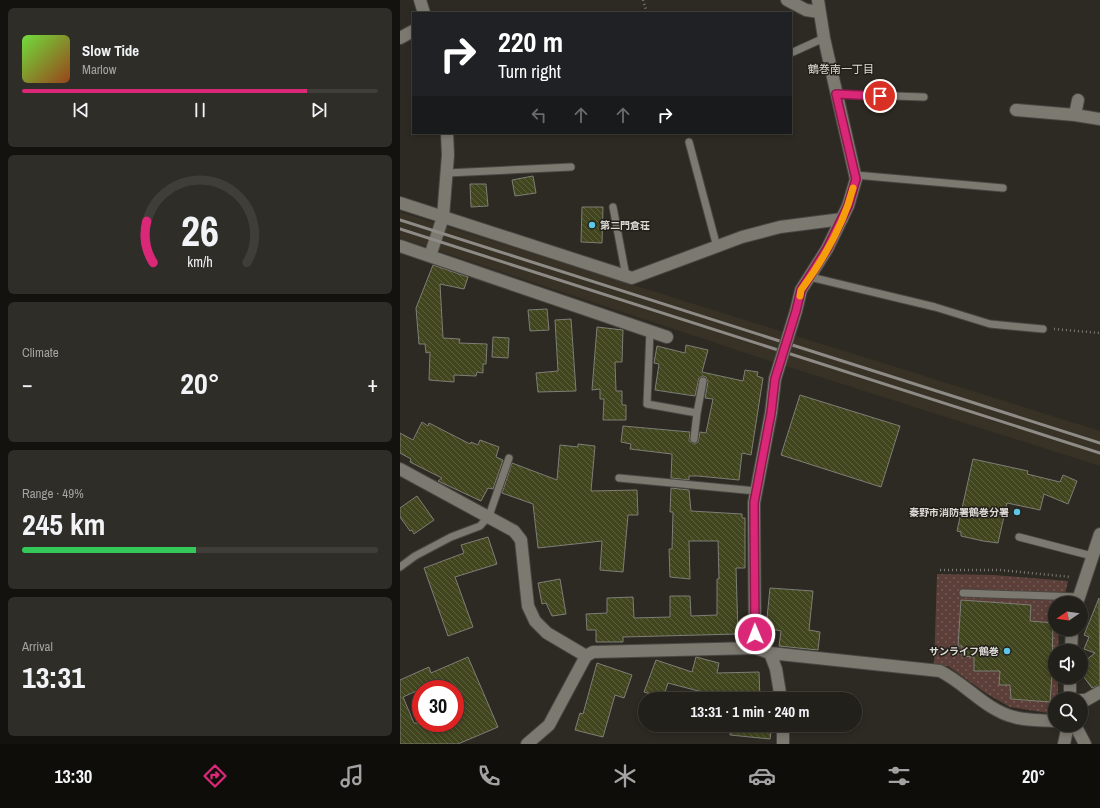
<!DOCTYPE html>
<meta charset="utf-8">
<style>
:root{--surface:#22201a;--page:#2e2d27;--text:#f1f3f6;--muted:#a2a3a2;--line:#3f3e39;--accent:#db2777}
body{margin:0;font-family:"Archivo Narrow","Noto Sans JP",sans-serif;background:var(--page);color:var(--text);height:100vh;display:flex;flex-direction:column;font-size:15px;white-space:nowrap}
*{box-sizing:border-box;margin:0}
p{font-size:13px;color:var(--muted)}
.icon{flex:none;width:22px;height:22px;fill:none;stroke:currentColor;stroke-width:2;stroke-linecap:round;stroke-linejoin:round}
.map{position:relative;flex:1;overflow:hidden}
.side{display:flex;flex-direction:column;gap:8px;padding:8px;background:#13120e;width:400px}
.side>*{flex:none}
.guide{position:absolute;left:12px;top:12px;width:380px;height:122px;border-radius:0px;box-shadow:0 2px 6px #0003,0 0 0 1px var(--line);background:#202124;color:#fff;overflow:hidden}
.needle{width:26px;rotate:257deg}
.buttons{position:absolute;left:648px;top:596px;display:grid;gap:8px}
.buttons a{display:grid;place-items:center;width:40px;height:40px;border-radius:50%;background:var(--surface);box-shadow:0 2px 6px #0003,0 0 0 1px var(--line);font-size:20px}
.speed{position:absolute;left:12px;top:680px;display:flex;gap:8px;font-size:20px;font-weight:700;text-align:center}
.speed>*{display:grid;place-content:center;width:52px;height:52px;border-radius:50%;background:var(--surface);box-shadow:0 2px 6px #0003,0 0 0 1px var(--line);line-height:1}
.speed .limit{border:6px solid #d22;background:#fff;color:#111}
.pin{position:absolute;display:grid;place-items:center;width:34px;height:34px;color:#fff;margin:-17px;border:2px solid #fff;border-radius:50%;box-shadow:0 1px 4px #0007}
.me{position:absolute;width:44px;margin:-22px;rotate:359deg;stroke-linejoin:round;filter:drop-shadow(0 0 3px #0008)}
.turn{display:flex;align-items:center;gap:14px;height:84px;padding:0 20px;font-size:18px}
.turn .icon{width:52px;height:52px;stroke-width:2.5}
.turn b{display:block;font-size:28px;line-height:34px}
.lanes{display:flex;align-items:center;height:38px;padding:0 20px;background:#0003;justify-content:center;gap:20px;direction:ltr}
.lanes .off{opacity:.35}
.big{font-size:30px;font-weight:700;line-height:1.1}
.side .tile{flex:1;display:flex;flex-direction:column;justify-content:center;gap:6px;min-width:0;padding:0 14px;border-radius:6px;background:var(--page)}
.side .dial{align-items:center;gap:0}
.dial svg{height:104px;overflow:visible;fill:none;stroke:var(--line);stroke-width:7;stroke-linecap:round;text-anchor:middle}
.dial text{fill:var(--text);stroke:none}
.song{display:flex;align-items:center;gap:12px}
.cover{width:48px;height:48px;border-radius:6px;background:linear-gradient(135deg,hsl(100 70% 55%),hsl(20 70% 35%))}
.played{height:4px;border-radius:2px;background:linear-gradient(90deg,var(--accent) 80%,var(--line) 80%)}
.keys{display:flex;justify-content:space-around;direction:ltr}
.heat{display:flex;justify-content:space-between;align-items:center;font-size:22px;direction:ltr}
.charge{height:6px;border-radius:3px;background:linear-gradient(90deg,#34c759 49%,var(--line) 0)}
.trip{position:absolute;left:238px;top:692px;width:224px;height:40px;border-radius:20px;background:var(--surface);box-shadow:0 2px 6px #0003,0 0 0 1px var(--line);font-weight:700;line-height:40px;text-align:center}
.menu{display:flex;height:64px;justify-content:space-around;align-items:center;background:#0e0d0a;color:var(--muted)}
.menu .icon{width:28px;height:28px}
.menu .active{color:var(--accent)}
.menu b{font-size:18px;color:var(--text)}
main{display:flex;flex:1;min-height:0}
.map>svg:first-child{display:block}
</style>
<main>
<section class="side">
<div class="tile">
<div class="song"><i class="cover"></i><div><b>Slow Tide</b><p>Marlow</p></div></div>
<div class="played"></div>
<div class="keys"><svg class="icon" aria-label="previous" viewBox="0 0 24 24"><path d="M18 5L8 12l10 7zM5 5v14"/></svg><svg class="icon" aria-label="pause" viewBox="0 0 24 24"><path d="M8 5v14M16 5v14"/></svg><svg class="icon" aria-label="next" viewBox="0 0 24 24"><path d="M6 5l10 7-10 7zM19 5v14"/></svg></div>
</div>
<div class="tile dial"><svg viewBox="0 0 100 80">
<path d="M14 69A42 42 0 1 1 86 69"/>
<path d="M14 69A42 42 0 0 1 9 37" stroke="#db2777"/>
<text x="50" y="56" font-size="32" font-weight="700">26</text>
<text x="50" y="72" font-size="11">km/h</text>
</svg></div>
<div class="tile"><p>Climate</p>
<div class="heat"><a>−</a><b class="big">20°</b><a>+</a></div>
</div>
<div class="tile"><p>Range · 49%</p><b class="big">245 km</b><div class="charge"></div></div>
<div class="tile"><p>Arrival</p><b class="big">13:31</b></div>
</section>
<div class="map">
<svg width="700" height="744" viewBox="0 0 700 744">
<defs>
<pattern id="park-dots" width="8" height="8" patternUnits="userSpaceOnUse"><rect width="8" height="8" fill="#5b3f38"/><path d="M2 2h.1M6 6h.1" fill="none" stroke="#725a54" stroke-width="1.8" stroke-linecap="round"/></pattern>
<pattern id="building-back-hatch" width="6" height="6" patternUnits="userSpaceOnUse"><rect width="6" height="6" fill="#41461f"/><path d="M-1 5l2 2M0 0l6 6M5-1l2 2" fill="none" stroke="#5c603f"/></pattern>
</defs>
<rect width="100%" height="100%" fill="#2d2a23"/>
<path fill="#373225" d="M0,212l700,219v35l-333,-106 -367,-122z"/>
<path fill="url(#park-dots)" d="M537,574l57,1 74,6 -5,22h-8v26h4l-1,22h-3v26h3v22h-3v15l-45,-7 -23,-13 -39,-28h-14z"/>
<path fill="url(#building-back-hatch)" stroke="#7d7e76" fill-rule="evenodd" d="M133,176l3,17 -21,3 -3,-16z
M70,184h16l2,22 -17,1z
M182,207h21l-1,36 -21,-1z
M33,265l35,12 -4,12 -24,-5 3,54 17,1 -1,4 28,1 -1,20h-3v9l-6,-1 -1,4 -22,-1v7l-25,-2 1,-28 -4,1 -1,-9h-6l-3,-36z
M147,309l2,21 -19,1 -2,-21z
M171,319l5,72 -38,1 -2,-19 22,-2 -3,-51z
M197,327l26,3 -1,32h-7l1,29h6v14h4v15h-23l1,-21h-4v-10l-8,1z
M93,337l16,1 -1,20 -16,-1z
M286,345l22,5 -6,22 41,9 2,-11 13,2 -1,4 6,2 -12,77 -9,-2 -3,27 -41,-4h-9v4l-18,-2 1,-24 -42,-5 1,-5 -10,-2 2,-16 67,6 -1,9 5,3 4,-2 2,-10 6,1 7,-34 -8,-1 3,-16 -2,-5 -4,-1 -3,2 -4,18 -40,-6 4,-26 -5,-1 3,-17 28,7z
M400,395l100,31 -19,61 -100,-32z
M22,422l6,4 1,-3 41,21 1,-2 7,3 2,-5 19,7 -3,10 7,3 -10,29 -5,-1 -7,13 -43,-20 4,-3 -32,-16 1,-3 -11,-6v-20l13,7z
M178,444l17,2 -4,45 46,-1 1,25h-10l-5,57 -23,-2 2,-29 -64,7 -5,-44 -31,-11 10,-30 45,17 3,-35 18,2z
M573,459l55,12 -1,3 33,8 3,-7 14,6 -9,23 -24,-10 -4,16 -33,-7 -9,40 -15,-2 -22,-5v-4l-4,-1z
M271,488l18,2 2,21 51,3v4h3v50h-9l2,66 -115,3v5h-27v-12h-9l-1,-16 21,-1v-15l26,-1 1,21 36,-1v-21h20l1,20 26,-1v-36h2l-1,-38h-29l1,38 -20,-2 -1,-28h3l1,-37h-3z
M17,496l17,24 -20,14 -2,-4 -2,1 -10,-14v-9z
M88,537l9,27 -42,13 18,50 -25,9 -24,-68 40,-15 -3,-8z
M160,579l6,35 -14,2 -6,-13 -4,1 -4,-21z
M370,588l43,3 -4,39 11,2 -2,18 -39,-4 2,-15 -15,-3z
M699,598l1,87 -8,3 -11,-15v-9l14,-11 -11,-4 5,-12 -5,-2z
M561,600l70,5 -1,16 23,2 -1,39 3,3v7l-3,3 -2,27 -39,-3 -1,-14h-11l1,-14h-26v-14l-12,-1v-10h-4z
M68,657l30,70 -40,17h-58v-64l29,-13 2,6zM21,689h34v34h-41l-11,-26z
M296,657l23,6 -2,10 42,-1 1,27h-31l-61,-16 -5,15 -19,-6 12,-32 36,12z
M197,663l35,12 -8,23 -9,-3 -12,42 -28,-7 5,-17 3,1z
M331,725h41l-2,14 -40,-4z"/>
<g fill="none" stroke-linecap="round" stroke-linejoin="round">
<defs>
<path id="lane" d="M391,53l33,-15
M436,94l88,3
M289,142l28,105
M47,173l124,-6
M455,175l148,13
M213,207l13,69
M410,277l125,30 55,17 53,5
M250,331l-3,73 50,9 -3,26
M297,413l6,-32
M219,478l137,13
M619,537l73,19
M0,567l15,-11 36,-19 29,-11 9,-10 20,-58
M563,593l116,4"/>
<path id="street" d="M20,0l4,13
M387,0l19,10 13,2
M0,38l13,-7
M616,110l59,5 25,4
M675,115l3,-15
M0,203l232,75 110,-41 38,-10 62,-8
M0,246l267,91
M30,256l13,-39 5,-62 -1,-22
M396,311l5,-21 26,-41 21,-43 8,-27 -32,-141 -6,-38
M0,469l114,62 7,9 7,66 7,15 12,12 39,23
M677,603l23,-69
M355,648l-1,-145 17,-90 4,-34
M671,651l1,-22
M370,653l170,18c26,13 46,39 74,46 13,4 28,3 41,4
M670,699v-22
M681,700h5l14,-8
M383,725v19
M675,725l10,19
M127,744l22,-19 37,-69 7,-4 162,-4 15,5 6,16 5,30
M664,744l4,-19"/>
</defs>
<use href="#lane" stroke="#494742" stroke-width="9"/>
<use href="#street" stroke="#494742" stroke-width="14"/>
<path stroke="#7d7a75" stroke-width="2.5" stroke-dasharray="1 3" stroke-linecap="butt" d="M243,0l4,13
M654,329l46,4
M540,570h60l71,7"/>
<use href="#lane" stroke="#7c7971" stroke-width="7"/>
<use href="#street" stroke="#7c7971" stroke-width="12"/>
<path stroke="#8e8b86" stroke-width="3" d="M0,220l700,223
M0,229l700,224"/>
<defs>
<path id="street-bridge" d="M375,379l21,-68"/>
</defs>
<use href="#street-bridge" stroke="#494742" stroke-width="14" stroke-linecap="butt"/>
<use href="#street-bridge" stroke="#7c7971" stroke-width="12"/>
</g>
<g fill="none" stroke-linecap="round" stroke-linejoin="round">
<defs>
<path id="route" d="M355,634l-1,-131 17,-90 4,-34 21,-68 5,-21 26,-41 21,-43 8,-27 -20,-85 44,2"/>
</defs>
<use href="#route" stroke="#8e194d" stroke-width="10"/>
<use href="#route" stroke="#db2777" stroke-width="7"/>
<path stroke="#f59e0b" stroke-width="7" d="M400,296l1,-6c22,-30 43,-66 52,-102"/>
</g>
<g fill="#5cc7e8" stroke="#23201a" stroke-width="1.5">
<circle cx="192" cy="225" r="4"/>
<circle cx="617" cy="512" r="4"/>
<circle cx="607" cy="651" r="4"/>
</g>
<g text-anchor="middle" stroke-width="3" stroke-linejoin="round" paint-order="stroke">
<g font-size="10" font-weight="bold" fill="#dddbd7" stroke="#23201a" text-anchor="end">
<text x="200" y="229" text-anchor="start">第二門倉荘</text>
<text x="609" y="516">秦野市消防署鶴巻分署</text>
<text x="599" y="655">サンライフ鶴巻</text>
</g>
<g font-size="11" fill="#e0dcd3" stroke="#23201a">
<text x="441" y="73">鶴巻南一丁目</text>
</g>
</g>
</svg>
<div class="buttons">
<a><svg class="needle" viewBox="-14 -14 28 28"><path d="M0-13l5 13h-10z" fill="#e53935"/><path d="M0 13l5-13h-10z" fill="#a2a3a2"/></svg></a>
<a><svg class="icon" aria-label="sound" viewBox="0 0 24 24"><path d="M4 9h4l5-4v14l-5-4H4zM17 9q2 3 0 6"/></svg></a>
<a><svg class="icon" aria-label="search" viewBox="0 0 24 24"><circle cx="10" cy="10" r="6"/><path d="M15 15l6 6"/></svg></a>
</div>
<div class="speed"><div class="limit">30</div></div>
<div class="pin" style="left:480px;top:96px;background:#d93025"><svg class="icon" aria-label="arrive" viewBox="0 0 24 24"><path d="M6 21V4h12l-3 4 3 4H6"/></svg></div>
<svg class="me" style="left:355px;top:634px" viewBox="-20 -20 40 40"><circle r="17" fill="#db2777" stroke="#fff" stroke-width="3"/><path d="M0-11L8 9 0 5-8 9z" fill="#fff"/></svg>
<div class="trip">13:31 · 1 min · 240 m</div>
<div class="guide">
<div class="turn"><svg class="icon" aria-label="right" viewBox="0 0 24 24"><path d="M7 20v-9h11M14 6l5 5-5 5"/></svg><div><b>220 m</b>Turn right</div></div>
<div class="lanes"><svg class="icon off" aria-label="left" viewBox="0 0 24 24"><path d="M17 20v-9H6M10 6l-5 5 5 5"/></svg><svg class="icon off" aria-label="ahead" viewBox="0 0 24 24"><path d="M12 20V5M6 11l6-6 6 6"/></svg><svg class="icon off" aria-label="ahead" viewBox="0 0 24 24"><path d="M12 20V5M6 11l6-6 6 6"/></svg><svg class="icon" aria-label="right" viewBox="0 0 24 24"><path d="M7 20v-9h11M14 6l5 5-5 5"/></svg></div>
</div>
</div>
</main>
<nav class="menu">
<b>13:30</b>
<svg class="icon active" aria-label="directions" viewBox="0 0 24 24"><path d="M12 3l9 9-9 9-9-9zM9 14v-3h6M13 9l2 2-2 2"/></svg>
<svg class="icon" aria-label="music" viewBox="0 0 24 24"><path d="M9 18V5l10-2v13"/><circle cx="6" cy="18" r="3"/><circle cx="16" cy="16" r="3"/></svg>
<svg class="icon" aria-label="phone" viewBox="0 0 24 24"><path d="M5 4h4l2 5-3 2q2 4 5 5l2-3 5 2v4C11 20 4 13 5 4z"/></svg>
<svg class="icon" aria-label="climate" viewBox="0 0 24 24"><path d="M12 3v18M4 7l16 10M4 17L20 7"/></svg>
<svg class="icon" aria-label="car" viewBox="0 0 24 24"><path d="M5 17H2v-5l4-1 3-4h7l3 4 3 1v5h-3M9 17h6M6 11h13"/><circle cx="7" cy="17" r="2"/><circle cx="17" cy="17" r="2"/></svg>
<svg class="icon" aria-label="filters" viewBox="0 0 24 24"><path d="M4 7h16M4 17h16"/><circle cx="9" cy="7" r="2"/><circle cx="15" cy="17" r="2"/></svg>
<b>20°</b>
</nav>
